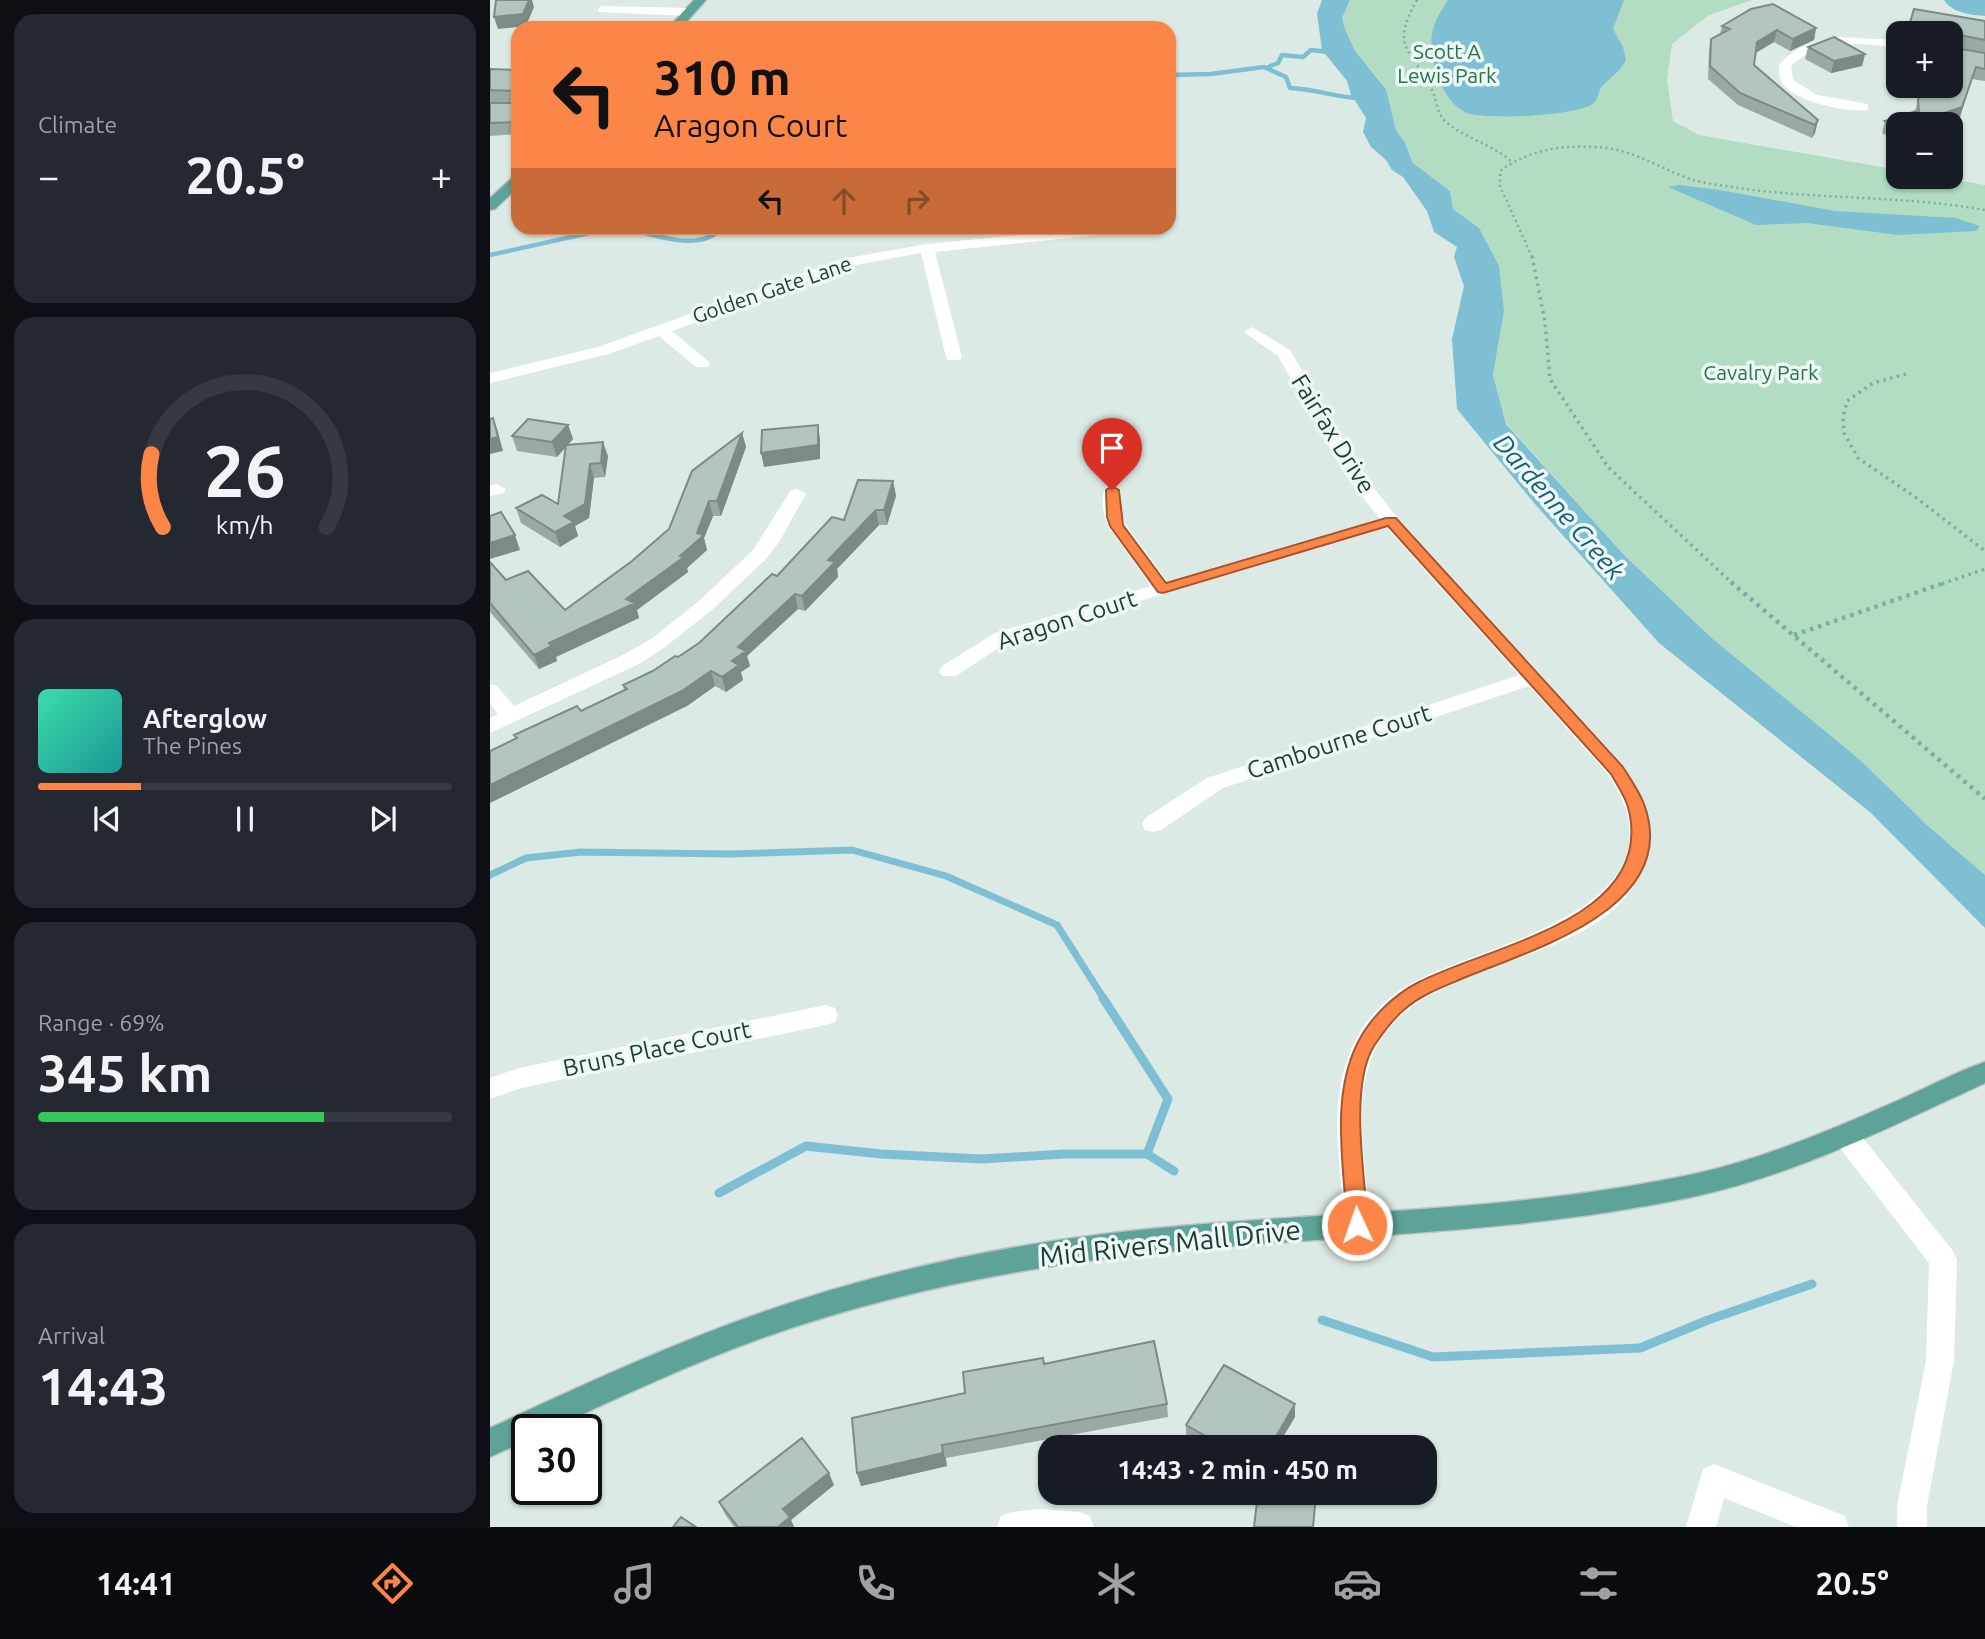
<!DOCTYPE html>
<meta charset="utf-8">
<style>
:root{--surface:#171b24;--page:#242831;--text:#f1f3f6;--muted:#9ea1a6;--line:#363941;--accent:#fc8648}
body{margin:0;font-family:Ubuntu,sans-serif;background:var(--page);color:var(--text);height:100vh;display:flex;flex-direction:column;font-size:26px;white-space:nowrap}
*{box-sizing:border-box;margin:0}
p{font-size:23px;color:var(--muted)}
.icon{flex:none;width:38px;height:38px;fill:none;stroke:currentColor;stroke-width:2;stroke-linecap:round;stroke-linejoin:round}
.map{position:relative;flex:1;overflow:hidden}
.drawer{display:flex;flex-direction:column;gap:14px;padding:14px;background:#0d0f14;width:490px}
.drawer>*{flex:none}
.banner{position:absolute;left:21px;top:21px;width:665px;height:214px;border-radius:21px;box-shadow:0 2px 5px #0004;background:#fc8648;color:#111;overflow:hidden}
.controls{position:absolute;left:1396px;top:21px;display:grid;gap:14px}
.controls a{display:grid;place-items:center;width:77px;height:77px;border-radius:14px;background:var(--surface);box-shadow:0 2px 5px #0004;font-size:35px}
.speed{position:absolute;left:21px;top:1414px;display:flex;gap:14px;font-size:35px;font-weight:700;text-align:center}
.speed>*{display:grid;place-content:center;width:91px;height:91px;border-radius:50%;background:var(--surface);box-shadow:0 2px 5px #0004;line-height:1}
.speed .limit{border:4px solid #111;border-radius:10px;background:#fff;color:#111}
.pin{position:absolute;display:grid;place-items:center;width:60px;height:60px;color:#fff;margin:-72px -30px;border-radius:50% 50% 50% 0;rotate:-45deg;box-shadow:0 0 7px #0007}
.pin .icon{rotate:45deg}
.me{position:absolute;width:77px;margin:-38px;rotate:357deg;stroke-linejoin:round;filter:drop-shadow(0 0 5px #0008)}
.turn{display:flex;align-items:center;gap:24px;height:147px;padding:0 28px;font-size:32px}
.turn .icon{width:91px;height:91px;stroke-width:2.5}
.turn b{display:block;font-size:49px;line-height:60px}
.lanes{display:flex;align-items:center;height:66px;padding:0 28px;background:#0003;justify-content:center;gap:35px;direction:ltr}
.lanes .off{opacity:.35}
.big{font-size:52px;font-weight:700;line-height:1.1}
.drawer .widget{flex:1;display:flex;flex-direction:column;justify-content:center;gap:10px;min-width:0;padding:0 24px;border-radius:21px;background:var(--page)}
.drawer .dial{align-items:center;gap:0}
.dial svg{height:182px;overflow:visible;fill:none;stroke:var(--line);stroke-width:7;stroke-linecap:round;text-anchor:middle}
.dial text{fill:var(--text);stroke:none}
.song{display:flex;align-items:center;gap:21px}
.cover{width:84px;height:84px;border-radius:10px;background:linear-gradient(135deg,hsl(160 70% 55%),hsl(180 70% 35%))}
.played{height:7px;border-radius:4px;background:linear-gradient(90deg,var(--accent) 25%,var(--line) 25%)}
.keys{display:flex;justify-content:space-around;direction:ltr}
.heat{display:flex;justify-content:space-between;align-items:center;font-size:38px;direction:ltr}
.charge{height:10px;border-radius:5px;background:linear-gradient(90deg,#34c759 69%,var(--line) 0)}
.trip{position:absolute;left:548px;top:1435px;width:399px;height:70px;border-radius:21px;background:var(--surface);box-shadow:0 2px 5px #0004;font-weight:700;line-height:70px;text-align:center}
.menu{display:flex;height:112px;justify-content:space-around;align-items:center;background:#090b0e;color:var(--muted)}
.menu .icon{width:49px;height:49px}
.menu .selected{color:var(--accent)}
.menu b{font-size:32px;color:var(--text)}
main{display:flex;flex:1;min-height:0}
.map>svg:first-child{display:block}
</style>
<main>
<section class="drawer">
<div class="widget"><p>Climate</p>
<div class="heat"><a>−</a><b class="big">20.5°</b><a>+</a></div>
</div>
<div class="widget dial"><svg viewBox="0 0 100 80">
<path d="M14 69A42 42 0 1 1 86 69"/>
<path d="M14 69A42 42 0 0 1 9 37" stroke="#fc8648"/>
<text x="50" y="56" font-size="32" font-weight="700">26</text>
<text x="50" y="72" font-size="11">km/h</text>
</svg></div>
<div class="widget">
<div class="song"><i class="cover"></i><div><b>Afterglow</b><p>The Pines</p></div></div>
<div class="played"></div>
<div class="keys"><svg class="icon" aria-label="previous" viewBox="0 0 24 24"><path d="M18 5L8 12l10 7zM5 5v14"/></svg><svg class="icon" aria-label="pause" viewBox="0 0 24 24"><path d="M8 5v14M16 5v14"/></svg><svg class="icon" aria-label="next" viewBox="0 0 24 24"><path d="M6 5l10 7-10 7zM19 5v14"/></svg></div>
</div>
<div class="widget"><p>Range · 69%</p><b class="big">345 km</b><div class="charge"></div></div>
<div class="widget"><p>Arrival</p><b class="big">14:43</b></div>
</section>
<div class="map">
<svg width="1495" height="1527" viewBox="0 0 1495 1527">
<rect width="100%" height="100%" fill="#dceae5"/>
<path fill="#b3ddc2" d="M860,0h402l-43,15 -37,29 -5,35 6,42 26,14 200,35v7h39l47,8v690l-271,-235 -89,-84 -119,-133 -13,-48 11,-64 -25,-83 -26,-19 -3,-18 -37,-28 -8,-20 -9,-13 -10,-42 -31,-37 -10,-22 -3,-11z"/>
<path fill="#7fbfd4" d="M832,0h28l-8,18 3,11 10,22 31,38 10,41 9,13 8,20 37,28 3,18 26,19 20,38 5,45 -11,64 13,49 119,132 89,84 146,120 66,64 59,51v53l-114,-115 -212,-170 -125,-140 -77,-94 -5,-70 12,-53 -10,-29 3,-10 -23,-15 -7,-21 -24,-34 -11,-7 -6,-10 -15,-13 -8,-15 3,-14 -12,-19 -6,-2 3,-2 -4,-14 -25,-31 -5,-36z
M958,0h176l-11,29 10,18 3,13c-6,13 -18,18 -25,28 -3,5 -3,11 -7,15 -15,13 -108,17 -127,10 -25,-11 -39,-53 -35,-79 2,-13 9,-23 16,-34z
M1454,0h41v16c-14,-1 -33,-3 -41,-16z
M1189,185l41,5 115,21 121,7 24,8 -4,5 -78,4 -91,-12 -51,2 -88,-38z"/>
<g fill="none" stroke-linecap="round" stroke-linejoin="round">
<path stroke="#7fbfd4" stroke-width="4.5" d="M778,67l10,-4 4,-8 21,2 8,-7 18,2
M679,75l42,-1 53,-7 22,10 4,11c23,1 42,8 65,10
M137,228c28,7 72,25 95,0
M0,255l122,-27"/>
<path stroke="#7fbfd4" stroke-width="7" d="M0,875l36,-17 55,-6 149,2 122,-4 94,26 111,49 47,74"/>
<path stroke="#7fbfd4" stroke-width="9" d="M613,998l65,101 -21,55
M229,1193l87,-47 75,8 101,5 82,-5h83l27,17
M832,1320l111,37 207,-9 68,-28 104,-36"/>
<defs>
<path id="major" d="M204,0h12l-25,28h-13z
M28,176v11l-23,22 -5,1v-12l23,-21z
M1495,1062v21c-95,44 -190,92 -293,114 -220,47 -447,35 -669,74 -88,15 -176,37 -261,67 -72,26 -143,59 -213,92h-22v10l-37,17v-29c90,-42 179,-83 273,-116 112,-39 231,-65 349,-79 194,-23 391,-18 582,-59 72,-16 139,-45 205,-74 29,-13 57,-28 86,-38z"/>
</defs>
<use href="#major" stroke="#bbc4c2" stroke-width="3"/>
<path stroke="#7ab0a4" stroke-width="2.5" stroke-dasharray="2 3.5" stroke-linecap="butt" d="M927,0c-29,51 -3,49 16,92 4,10 4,22 13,30 19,16 45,22 65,39
M1042,257l-32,-71v-15c29,-21 60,-26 95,-24 36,1 62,20 95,32 13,4 28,6 42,8 83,13 170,8 253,23"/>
<path stroke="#7ab0a4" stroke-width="3.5" stroke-dasharray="2.5 4.5" stroke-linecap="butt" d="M1042,256l13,66 5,57 58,88 125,117
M1416,374l-33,9 -26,18 -4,16 1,16 14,25 60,41 67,52
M1452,584l43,-15"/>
<path stroke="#7ab0a4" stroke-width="4.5" stroke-dasharray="3.5 5" stroke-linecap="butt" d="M1241,582l254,217
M1304,635l153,-53"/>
<path fill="#fff" fill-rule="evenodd" d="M112,6l86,2 6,4 -6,4 -90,-4v-4z
M628,22l4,1 1,5h-33l6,-4z
M1348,37l61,3v8c-38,-5 -78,-10 -108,18l2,14 24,15 51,9v6c-20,3 -78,-9 -87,-29 -2,-4 -2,-11 -2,-16 16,-19 35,-24 59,-28z
M599,228h11l4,3 -7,4 -162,17 27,105 -2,3h-12l-2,-3 -25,-104 -76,14 -173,64 36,30 2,3 -2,3h-12l-37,-31 -50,18 -119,29v-10l108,-26 244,-88 85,-15z
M762,327l38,23 72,123 35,44 227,249c20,30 32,59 21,95 -32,109 -217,89 -268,185 -27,52 -10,123 -6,179l-4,8 -9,4 -9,-4 -4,-8c-5,-63 -20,-135 15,-193 13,-21 32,-39 54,-50 72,-39 275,-73 199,-200 -7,-12 -18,-22 -27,-32 -19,-21 -38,-43 -57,-64l-306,102 -62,42 -8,2 -8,-2 -3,-6 3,-6 62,-40 312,-103 -132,-147 -359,106 -19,7 -53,35h-14l-3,-5 3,-5 53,-33 156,-47 -43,-60c-5,-11 -8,-29 -2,-40l6,-1 9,5 1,27 4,8 41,56 213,-62 -35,-44 -67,-119 -34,-24z
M7,484l9,5 -3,4 -13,3v-11z
M307,489l9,5 -27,48 -12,16 -54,51 -48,38 -26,17 -149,69v-15l8,-4 -8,-10v-20l7,2 17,20 111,-52 26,-15 48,-38 54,-51 38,-60z
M336,1005l9,3 3,7 -3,7 -9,3 -305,63 -31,11v-21l29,-10z
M1355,1124l9,3 99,124 4,9 -3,101 -27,145v21h-30v-21l29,-145 3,-98 -93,-120 -4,-8 4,-8z
M1224,1464l131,52 4,11h-53l-72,-29 -8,29h-30l17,-58z
M549,1509l40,3 11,4 4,11h-97l4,-11 11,-4z"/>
<use href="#major" fill="#5da398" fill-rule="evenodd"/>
</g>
<path fill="#99a9a3" d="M1495,21v32l-31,-6 31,6v28l-13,-2 -13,41 -60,4v18l-17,-9 3,-12 30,-10 7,-25 29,-53z
M1232,26l94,2 -2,12 -24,11 -16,-9 -19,11 -1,12 64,55 -3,13 -3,5 -74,-33 -30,-26 1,-28 2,-12 9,-5z
M1318,47l57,7 -3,12 -31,7 -26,-14z
M0,69l28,1v64l-28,2v-33h25l-25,-1z
M78,425l5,14 -6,6 41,11 -3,21 -11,1 -5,40 -14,8 3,10 -18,11 -39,-24 -5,-15 42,-4 8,-57 -9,10 -40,-6 -5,-15z
M252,433l4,14 -25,69h-8l-9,22 3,12 -20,18 1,4 -51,38 2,8 -83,39 1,4 -18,8 -49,-57v-50l16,18 59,30 67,-49 37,-32z
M403,481l3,15 -9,29h-8l-42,44 1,8 -33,34 -7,-2 -51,47 3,10 -9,6 2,8 -17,12 -11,-6 -28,20 -171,32 -2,-3 67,-24 43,-21 -1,-5 55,-28 21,-14 145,-123z
M554,1364l123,40 1,13 -222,41 1,8 -86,20 -4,-13 108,-80z
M805,1404v13l-18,30h-75l-16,-9v-13z
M344,1485l-43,35 3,7h-60l-9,-13 -6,-12z"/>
<path fill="#7d8a85" d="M39,0h3l2,7 -8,19 -28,3 -4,-12z
M1326,28l-2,12 -24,11 3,-12z
M1287,30l-3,12 -20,12 3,-12z
M1375,54l-3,12 -31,7 3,-12z
M1486,67l-17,53 -14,4h-17l2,-6z
M1328,120l-3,13 -3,5 3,-13z
M3,418l5,14 5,19 -13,3v-15z
M78,425l5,14 -16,18 -5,-15z
M328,425l2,14v20l-56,8 -3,-14z
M252,433l4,14 -25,69 -4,-15z
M113,442l5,14 -3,21 -4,-14z
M100,464l4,14 -5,40 -14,8 3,10 -18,11 -5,-15z
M403,481l3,15 -9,29 -3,-15z
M219,501l4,15 -9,22 3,12 -20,18 1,4 -51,38 2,8 -83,39 1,4 -18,8 -5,-14 15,-12 77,-44 54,-43 17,-23z
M386,510l3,15 -42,44 1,8 -33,34 -3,-15 26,-36z
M25,535l5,15 -30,9v-16z
M305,594l3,15 -51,47 3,10 -9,6 2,8 -17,12 -4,-15 16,-30z
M221,671l4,15 -28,20 -197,97v-18z
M805,1404v13l-18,30h-7z
M452,1445l5,21 -86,20 -4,-13z
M339,1473l5,12 -43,35 3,7h-16l5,-18z"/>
<path fill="#b2c5be" stroke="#7d8a85" stroke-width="2" d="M6,0h33l-6,14 -29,3z
M1283,4l43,24 -23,11 -16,-9 -20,12 -3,23 64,55 -3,5 -75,-32 -30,-27 1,-27 19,-10 -8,-3 29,-17z
M1424,9l71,12v19l-30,-6 -3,3 2,11 31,5v16l-9,-2 -14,40 -32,11 13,6h-44v3l-14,-6 31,-10 3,2 -1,-13 4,-14h29v-53h-44z
M1344,37l31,17 -31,7 -26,-14z
M0,69l28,1v52l-28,1v-20h24l3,-2 -1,-10 -26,-1z
M3,418l5,19 -8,2v-20z
M38,419l40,6 -16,17 -40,-6z
M328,425v20l-57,8 1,-23z
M252,433l-25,68h-8l-12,32 7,2 -24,21 4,1 -58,42 9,4 -86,40 3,3 -18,9 -44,-52v-41l16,18 22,-9 37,39 67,-49 37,-32 23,-58z
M113,442l-2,21 -11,1 -5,40 -21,12 10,6 -19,10 -39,-24 26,-13 16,9 8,-59z
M368,480l35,1 -9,29h-8l-48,50 7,2 -33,34 -7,-2 -57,53 8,4 -14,10 7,4 -17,12 -11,-6 -29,20 -192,94v-34l27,-13 -3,-3 63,-29 4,5 46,-22 -4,-4 30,-14 22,-15 3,1 21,-14 73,-69 5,2 55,-59 12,3z
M11,512l14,23 -25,8v-27z
M664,1341l13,63 -225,41 1,8 -86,20 -5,-55 113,-25 -2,-21 80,-14 1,6z
M734,1365l71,39 -25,43h-45l-39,-22z
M312,1438l27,35 -46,36 7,8 -12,10h-40l-19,-25z
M768,1493h39l19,2 -3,32h-59z
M191,1517l15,10h-23z"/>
<path fill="#fc8648" stroke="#a4572f" stroke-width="2" d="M622,486l7,4 4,35 43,58 220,-65h10l227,249c7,11 16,24 21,37 38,103 -110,145 -178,173 -21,9 -44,17 -61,32 -11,9 -23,25 -31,37 -25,40 -9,132 -6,179l-3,6 -8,3 -7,-3 -3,-6c-3,-60 -17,-128 11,-183 12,-24 36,-47 59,-59 72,-38 241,-63 211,-176 -3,-11 -11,-22 -17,-33l-223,-248 -225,67 -5,-1 -48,-66 -3,-9 -1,-27z"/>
<g text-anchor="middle" stroke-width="7" stroke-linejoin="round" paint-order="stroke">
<g font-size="21" fill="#25734b" stroke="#edf7f3">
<text x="957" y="59">Scott A<tspan x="957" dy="24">Lewis Park</tspan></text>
<text x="1271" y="380">Cavalry Park</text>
</g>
<g font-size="21" fill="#1d3a35" stroke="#edf7f3">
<text transform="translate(282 290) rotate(-19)" y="7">Golden Gate Lane</text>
</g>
<g font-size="24" fill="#1d3a35" stroke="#edf7f3">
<text transform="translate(843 434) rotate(58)" y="8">Fairfax Drive</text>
<text transform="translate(577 620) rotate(-18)" y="8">Aragon Court</text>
<text transform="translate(849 742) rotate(-18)" y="8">Cambourne Court</text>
<text transform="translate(167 1049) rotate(-12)" y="8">Bruns Place Court</text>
</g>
<g font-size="26" font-style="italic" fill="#145e79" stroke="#edf7f3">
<text transform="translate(1069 507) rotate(49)" y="9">Dardenne Creek</text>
</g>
<g font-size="28" fill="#1d3a35" stroke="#edf7f3">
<text transform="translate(680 1243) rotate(-6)" y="10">Mid Rivers Mall Drive</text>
</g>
</g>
</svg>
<div class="controls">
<a>+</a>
<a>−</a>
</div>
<div class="speed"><div class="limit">30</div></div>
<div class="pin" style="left:622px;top:490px;background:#d93025"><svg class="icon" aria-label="arrive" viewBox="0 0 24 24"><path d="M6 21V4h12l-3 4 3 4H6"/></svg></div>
<svg class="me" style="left:867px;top:1225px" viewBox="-20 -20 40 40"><circle r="17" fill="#fc8648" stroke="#fff" stroke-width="3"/><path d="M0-11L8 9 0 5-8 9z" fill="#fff"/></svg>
<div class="trip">14:43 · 2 min · 450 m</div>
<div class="banner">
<div class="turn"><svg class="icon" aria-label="left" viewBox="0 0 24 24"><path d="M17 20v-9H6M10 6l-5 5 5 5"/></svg><div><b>310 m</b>Aragon Court</div></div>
<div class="lanes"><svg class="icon" aria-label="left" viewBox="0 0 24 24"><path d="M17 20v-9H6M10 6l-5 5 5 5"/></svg><svg class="icon off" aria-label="ahead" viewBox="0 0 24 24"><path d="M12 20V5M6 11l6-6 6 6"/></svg><svg class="icon off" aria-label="right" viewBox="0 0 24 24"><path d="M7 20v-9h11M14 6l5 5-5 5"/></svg></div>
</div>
</div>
</main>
<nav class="menu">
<b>14:41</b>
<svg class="icon selected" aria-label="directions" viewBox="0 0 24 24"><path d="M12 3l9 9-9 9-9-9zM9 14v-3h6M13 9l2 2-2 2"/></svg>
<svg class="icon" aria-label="music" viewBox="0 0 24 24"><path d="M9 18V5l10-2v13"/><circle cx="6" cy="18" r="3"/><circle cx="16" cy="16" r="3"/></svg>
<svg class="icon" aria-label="phone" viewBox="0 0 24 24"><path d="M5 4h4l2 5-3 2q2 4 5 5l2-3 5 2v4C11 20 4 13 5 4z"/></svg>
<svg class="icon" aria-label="climate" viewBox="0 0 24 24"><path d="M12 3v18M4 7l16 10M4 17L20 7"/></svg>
<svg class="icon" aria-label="car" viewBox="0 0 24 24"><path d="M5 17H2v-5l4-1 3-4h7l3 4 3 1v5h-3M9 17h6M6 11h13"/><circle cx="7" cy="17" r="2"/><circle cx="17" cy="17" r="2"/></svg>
<svg class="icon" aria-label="filters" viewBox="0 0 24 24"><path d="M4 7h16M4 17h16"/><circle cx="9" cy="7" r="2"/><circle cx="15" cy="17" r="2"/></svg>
<b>20.5°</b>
</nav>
